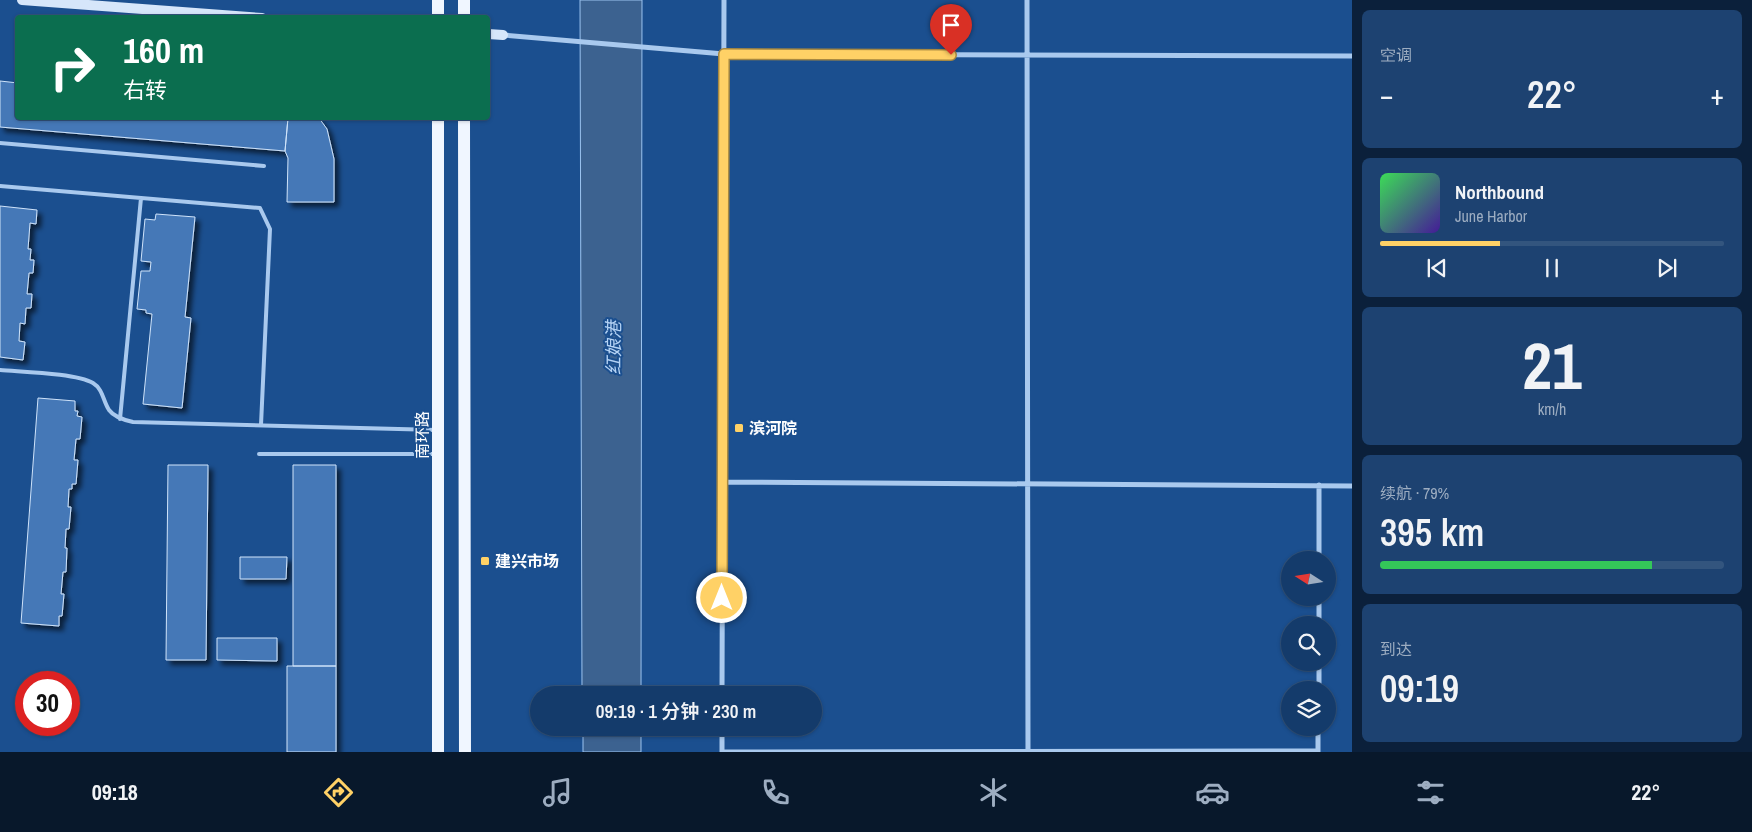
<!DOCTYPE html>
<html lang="zh">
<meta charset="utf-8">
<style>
:root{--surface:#143b6b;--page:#1d4271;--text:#f1f3f6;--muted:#9dadc1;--line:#33557e;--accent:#ffd166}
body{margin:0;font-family:"Archivo Narrow","Noto Sans SC",sans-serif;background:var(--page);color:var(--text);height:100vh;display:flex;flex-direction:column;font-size:19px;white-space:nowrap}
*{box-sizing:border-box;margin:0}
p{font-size:16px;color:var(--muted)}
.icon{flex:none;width:28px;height:28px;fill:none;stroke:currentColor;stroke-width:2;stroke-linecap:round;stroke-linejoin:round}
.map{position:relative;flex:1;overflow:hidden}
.panel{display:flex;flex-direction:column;gap:10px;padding:10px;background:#0b203b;width:400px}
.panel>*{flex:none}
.banner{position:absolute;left:15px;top:15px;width:475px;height:105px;border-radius:5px;box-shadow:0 1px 4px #0004,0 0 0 1px var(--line);background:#0b6e4f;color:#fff;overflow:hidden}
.needle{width:32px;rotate:282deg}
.tools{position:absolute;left:1281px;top:551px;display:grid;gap:10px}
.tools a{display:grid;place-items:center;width:55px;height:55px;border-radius:50%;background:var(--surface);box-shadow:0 1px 4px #0004,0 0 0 1px var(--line);font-size:25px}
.speed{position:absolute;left:15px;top:671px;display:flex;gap:10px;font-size:25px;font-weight:700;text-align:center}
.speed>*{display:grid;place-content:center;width:65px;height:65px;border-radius:50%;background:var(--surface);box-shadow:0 1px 4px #0004,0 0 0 1px var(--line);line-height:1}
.speed .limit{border:8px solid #d22;background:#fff;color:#111}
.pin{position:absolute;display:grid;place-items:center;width:42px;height:42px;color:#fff;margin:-51px -21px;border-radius:50% 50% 50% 0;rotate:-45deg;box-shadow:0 0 5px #0007}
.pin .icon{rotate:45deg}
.me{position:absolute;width:55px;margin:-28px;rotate:0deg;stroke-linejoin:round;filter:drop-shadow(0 0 4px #0008)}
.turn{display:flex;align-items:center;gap:18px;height:105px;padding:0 25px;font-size:22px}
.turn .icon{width:65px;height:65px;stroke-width:2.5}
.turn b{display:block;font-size:35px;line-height:42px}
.big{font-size:38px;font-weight:600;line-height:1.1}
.panel .card{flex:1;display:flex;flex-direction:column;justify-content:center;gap:8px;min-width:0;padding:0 18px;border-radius:8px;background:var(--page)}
.panel .dial{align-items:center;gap:0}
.dial b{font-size:65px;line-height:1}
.song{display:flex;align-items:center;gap:15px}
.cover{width:60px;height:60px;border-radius:8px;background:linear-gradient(135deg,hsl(130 70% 55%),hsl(260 70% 35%))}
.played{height:5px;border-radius:2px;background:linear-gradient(90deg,var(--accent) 35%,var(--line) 35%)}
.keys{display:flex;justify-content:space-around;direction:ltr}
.heat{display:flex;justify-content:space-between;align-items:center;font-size:28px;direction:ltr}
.charge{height:8px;border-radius:4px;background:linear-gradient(90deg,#34c759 79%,var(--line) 0)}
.trip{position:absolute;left:530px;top:686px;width:292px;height:50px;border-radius:25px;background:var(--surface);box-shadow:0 1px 4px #0004,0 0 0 1px var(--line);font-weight:600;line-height:50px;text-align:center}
.tab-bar{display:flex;height:80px;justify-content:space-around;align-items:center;background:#08182b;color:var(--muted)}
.tab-bar .icon{width:35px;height:35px}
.tab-bar .active{color:var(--accent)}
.tab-bar b{font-size:22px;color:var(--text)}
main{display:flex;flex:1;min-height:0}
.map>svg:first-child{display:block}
</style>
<main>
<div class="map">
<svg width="1352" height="752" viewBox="0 0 1352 752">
<defs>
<filter id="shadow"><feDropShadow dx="4.5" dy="4.5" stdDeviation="2.5" flood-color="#0009"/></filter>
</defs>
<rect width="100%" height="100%" fill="#1b4f8f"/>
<path fill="#3c6290" stroke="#9cc4f0" d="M580,0h62l-1,695h-59z
M583,728h58v24h-58z"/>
<path fill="#4478b7" stroke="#cfe3fa" filter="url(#shadow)" d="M0,81l18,2v35h270l-3,33 -285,-24z
M288,118h31l8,11 7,30v43h-47l1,-44 -3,-7z
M0,206l37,4 -1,14 -6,-1 -2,26h3l-1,11h4l-1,13h-4l-2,21h5l-1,14h-5l-1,16 -5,-1 -1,18 6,1 -2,18 -23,-3z
M156,214l39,3 -10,100 6,1 -9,90 -39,-4 9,-90 -6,-1v-3l-9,-1 4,-38h9l1,-9 -10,-1 4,-42 10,1z
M38,398l37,3v10h3l-1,5 5,1 -2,22h-4l-2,21h4l-2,24h-4v5h-3l-1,18h3l-2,22h-3l-1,19h2l-1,24h-3l-2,22h3l-2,22h-3v10l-38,-3z
M168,465h40l-2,195h-40z
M293,465h43v201h-43z
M240,557h47l-1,22h-46z
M217,638h60v23l-60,-1z
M287,666h49v86h-49z"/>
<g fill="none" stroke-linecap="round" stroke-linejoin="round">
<path stroke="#a9c9ee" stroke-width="4" d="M0,143l264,23
M0,186l260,22 10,21 -9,196
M0,370c22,2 76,3 93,13 10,6 10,18 16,27 5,7 15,10 24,12l304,8
M120,419l21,-221
M259,454h177"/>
<path stroke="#a9c9ee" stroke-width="5" d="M1027,0l1,752
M503,35l221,19 628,2
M723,482l629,4
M1319,560v-75
M1319,625v-27
M1319,690v-28
M722,695l2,-695
M722,752l596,-1
M722,752v-24
M1318,752v-24"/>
<path stroke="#d6e6fa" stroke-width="10" d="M22,0l240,18
M488,34l15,1"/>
<path stroke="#f0f6ff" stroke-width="12" d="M438,0v18
M464,0v18
M438,118v634
M464,118l1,634"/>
</g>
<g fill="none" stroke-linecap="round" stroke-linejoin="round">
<defs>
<path id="route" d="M722,598l2,-544 227,1"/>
</defs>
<use href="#route" stroke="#a68842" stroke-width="12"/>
<use href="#route" stroke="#ffd166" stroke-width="9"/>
</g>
<g fill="#ffd166" stroke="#1b4f8f" stroke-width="2">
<rect x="734" y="423" width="10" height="10" rx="2.5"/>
<rect x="480" y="556" width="10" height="10" rx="2.5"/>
</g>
<g text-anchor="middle" stroke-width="4" stroke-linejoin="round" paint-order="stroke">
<g font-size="16" font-weight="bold" fill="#fff" stroke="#1b4f8f" text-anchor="start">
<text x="749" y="434">滨河院</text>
<text x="495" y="567">建兴市场</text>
</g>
<g font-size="16" fill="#fff" stroke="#1b4f8f">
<text transform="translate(422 435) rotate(-90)" y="6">南环路</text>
</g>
<g font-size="18" font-style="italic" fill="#b5d3f5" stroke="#1b4f8f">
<text transform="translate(614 348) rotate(-90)" y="6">红娘港</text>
</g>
</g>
</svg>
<div class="tools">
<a><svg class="needle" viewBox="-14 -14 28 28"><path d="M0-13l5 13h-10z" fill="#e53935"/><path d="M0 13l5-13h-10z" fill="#9dadc1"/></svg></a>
<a><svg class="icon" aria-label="search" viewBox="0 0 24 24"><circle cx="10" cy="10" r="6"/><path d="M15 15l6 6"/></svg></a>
<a><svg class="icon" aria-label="layers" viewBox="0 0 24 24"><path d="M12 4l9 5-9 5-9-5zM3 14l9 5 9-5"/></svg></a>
</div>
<div class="speed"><div class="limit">30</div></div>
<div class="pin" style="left:951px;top:55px;background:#d93025"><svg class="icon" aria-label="arrive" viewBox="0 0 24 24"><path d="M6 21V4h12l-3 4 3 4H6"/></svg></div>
<svg class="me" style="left:722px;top:598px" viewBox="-20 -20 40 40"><circle r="17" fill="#ffd166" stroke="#fff" stroke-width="3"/><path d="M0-11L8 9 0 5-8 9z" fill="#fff"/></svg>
<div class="trip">09:19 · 1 分钟 · 230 m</div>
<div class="banner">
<div class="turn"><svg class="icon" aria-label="right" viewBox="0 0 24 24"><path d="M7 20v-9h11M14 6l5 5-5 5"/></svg><div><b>160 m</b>右转</div></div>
</div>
</div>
<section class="panel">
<div class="card"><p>空调</p>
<div class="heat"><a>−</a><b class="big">22°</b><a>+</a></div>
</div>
<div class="card">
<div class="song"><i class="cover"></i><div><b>Northbound</b><p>June Harbor</p></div></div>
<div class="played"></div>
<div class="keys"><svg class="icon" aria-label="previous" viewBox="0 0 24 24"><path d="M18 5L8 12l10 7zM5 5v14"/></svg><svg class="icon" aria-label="pause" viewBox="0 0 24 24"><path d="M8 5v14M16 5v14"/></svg><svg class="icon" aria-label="next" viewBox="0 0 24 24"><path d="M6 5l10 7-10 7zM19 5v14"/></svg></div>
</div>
<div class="card dial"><b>21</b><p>km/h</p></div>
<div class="card"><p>续航 · 79%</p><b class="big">395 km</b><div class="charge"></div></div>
<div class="card"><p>到达</p><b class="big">09:19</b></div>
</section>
</main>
<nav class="tab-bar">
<b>09:18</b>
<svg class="icon active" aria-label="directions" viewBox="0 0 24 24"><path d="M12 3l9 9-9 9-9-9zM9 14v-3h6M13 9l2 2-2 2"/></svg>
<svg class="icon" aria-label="music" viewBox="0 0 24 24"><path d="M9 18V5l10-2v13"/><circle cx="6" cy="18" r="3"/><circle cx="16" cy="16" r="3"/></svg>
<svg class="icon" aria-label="phone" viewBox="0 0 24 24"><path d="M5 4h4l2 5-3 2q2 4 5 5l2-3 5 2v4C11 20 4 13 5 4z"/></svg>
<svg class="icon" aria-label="climate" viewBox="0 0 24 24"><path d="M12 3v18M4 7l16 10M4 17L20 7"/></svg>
<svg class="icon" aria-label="car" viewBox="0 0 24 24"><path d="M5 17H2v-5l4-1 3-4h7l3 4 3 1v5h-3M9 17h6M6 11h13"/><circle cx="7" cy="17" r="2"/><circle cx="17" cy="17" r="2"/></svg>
<svg class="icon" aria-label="filters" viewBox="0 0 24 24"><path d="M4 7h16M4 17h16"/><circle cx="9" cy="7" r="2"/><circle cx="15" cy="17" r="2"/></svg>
<b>22°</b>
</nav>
